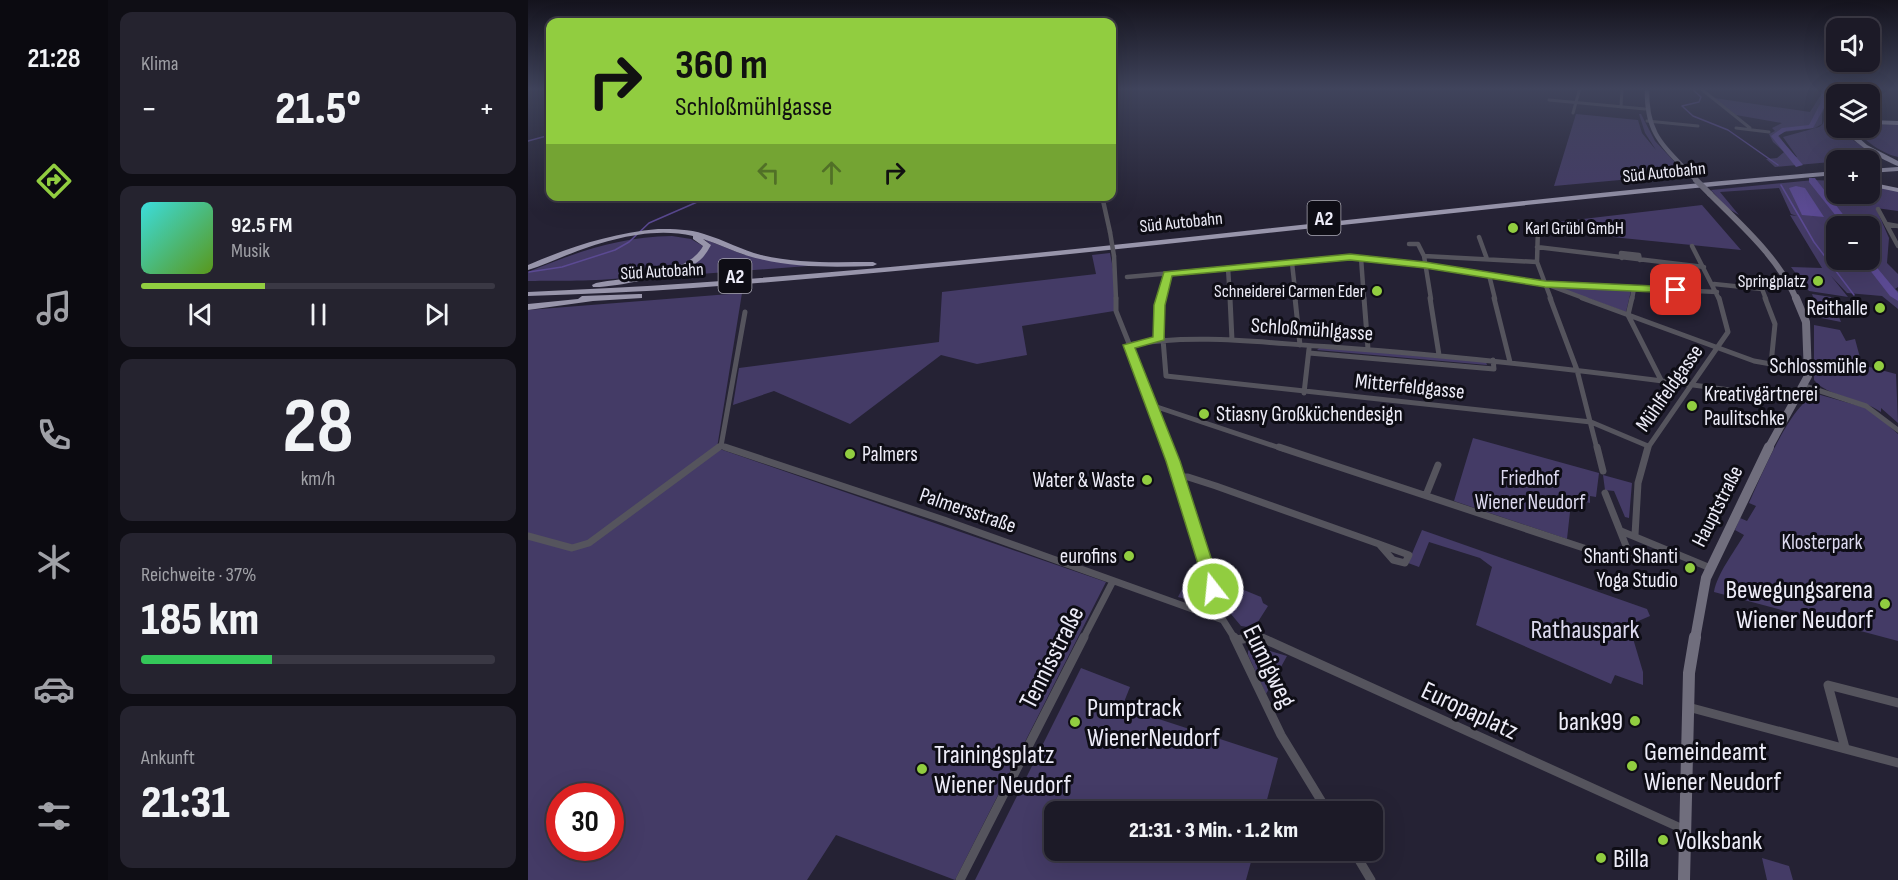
<!DOCTYPE html>
<html lang="de">
<meta charset="utf-8">
<style>
:root{--surface:#1c1a27;--page:#25232f;--text:#f1f3f6;--muted:#a0a1a7;--line:#3a3844;--accent:#91cd40}
body{margin:0;font-family:"Sofia Sans Condensed",sans-serif;background:var(--page);color:var(--text);height:100vh;display:flex;flex-direction:column;font-size:22px;white-space:nowrap}
*{box-sizing:border-box;margin:0}
p{font-size:20px;color:var(--muted)}
.icon{flex:none;width:33px;height:33px;fill:none;stroke:currentColor;stroke-width:2;stroke-linecap:round;stroke-linejoin:round}
.map{position:relative;flex:1;overflow:hidden}
.drawer{display:flex;flex-direction:column;gap:12px;padding:12px;background:#0f0e15;width:420px}
.drawer>*{flex:none}
.banner{position:absolute;left:18px;top:18px;width:570px;height:183px;border-radius:12px;box-shadow:0 6px 24px #0002,0 0 0 2px var(--line);background:#91cd40;color:#111;overflow:hidden}
.controls{position:absolute;left:1298px;top:18px;display:grid;gap:12px}
.controls a{display:grid;place-items:center;width:54px;height:54px;border-radius:12px;background:var(--surface);box-shadow:0 6px 24px #0002,0 0 0 2px var(--line);font-size:30px}
.speed{position:absolute;left:18px;top:783px;display:flex;gap:12px;font-size:30px;font-weight:700;text-align:center}
.speed>*{display:grid;place-content:center;width:78px;height:78px;border-radius:50%;background:var(--surface);box-shadow:0 6px 24px #0002,0 0 0 2px var(--line);line-height:1}
.speed .limit{border:9px solid #d22;background:#fff;color:#111}
.pin{position:absolute;display:grid;place-items:center;width:51px;height:51px;color:#fff;margin:-26px;border-radius:12px;box-shadow:0 3px 9px #0006}
.me{position:absolute;width:66px;margin:-33px;rotate:344deg;stroke-linejoin:round;filter:drop-shadow(0 0 4px #0008)}
.turn{display:flex;align-items:center;gap:21px;height:126px;padding:0 30px;font-size:27px}
.turn .icon{width:78px;height:78px;stroke-width:2.5}
.turn b{display:block;font-size:42px;line-height:51px}
.lanes{display:flex;align-items:center;height:57px;padding:0 30px;background:#0003;justify-content:center;gap:30px;direction:ltr}
.lanes .off{opacity:.35}
.big{font-size:45px;font-weight:800;line-height:1.1}
.drawer .tile{flex:1;display:flex;flex-direction:column;justify-content:center;gap:9px;min-width:0;padding:0 21px;border-radius:12px;background:var(--page)}
.drawer .dial{align-items:center;gap:0}
.dial b{font-size:78px;line-height:1}
.song{display:flex;align-items:center;gap:18px}
.cover{width:72px;height:72px;border-radius:9px;background:linear-gradient(135deg,hsl(180 70% 55%),hsl(90 70% 35%))}
.played{height:6px;border-radius:3px;background:linear-gradient(90deg,var(--accent) 35%,var(--line) 35%)}
.keys{display:flex;justify-content:space-around;direction:ltr}
.heat{display:flex;justify-content:space-between;align-items:center;font-size:33px;direction:ltr}
.charge{height:9px;border-radius:4px;background:linear-gradient(90deg,#34c759 37%,var(--line) 0)}
.trip{position:absolute;left:516px;top:801px;width:339px;height:60px;border-radius:12px;background:var(--surface);box-shadow:0 6px 24px #0002,0 0 0 2px var(--line);font-weight:800;line-height:60px;text-align:center}
main{display:flex;flex:1;min-height:0}
.tab-bar{display:flex;flex-direction:column;width:108px;justify-content:space-around;align-items:center;background:#0b0a10;color:var(--muted)}
.tab-bar .icon{width:42px;height:42px}
.tab-bar .on{color:var(--accent)}
.tab-bar b{font-size:27px;color:var(--text)}
.map>svg:first-child{display:block}
</style>
<main>
<nav class="tab-bar">
<b>21:28</b>
<svg class="icon on" aria-label="directions" viewBox="0 0 24 24"><path d="M12 3l9 9-9 9-9-9zM9 14v-3h6M13 9l2 2-2 2"/></svg>
<svg class="icon" aria-label="music" viewBox="0 0 24 24"><path d="M9 18V5l10-2v13"/><circle cx="6" cy="18" r="3"/><circle cx="16" cy="16" r="3"/></svg>
<svg class="icon" aria-label="phone" viewBox="0 0 24 24"><path d="M5 4h4l2 5-3 2q2 4 5 5l2-3 5 2v4C11 20 4 13 5 4z"/></svg>
<svg class="icon" aria-label="climate" viewBox="0 0 24 24"><path d="M12 3v18M4 7l16 10M4 17L20 7"/></svg>
<svg class="icon" aria-label="car" viewBox="0 0 24 24"><path d="M5 17H2v-5l4-1 3-4h7l3 4 3 1v5h-3M9 17h6M6 11h13"/><circle cx="7" cy="17" r="2"/><circle cx="17" cy="17" r="2"/></svg>
<svg class="icon" aria-label="filters" viewBox="0 0 24 24"><path d="M4 7h16M4 17h16"/><circle cx="9" cy="7" r="2"/><circle cx="15" cy="17" r="2"/></svg>
</nav>
<section class="drawer">
<div class="tile"><p>Klima</p>
<div class="heat"><a>−</a><b class="big">21.5°</b><a>+</a></div>
</div>
<div class="tile">
<div class="song"><i class="cover"></i><div><b>92.5 FM</b><p>Musik</p></div></div>
<div class="played"></div>
<div class="keys"><svg class="icon" aria-label="previous" viewBox="0 0 24 24"><path d="M18 5L8 12l10 7zM5 5v14"/></svg><svg class="icon" aria-label="pause" viewBox="0 0 24 24"><path d="M8 5v14M16 5v14"/></svg><svg class="icon" aria-label="next" viewBox="0 0 24 24"><path d="M6 5l10 7-10 7zM19 5v14"/></svg></div>
</div>
<div class="tile dial"><b>28</b><p>km/h</p></div>
<div class="tile"><p>Reichweite · 37%</p><b class="big">185 km</b><div class="charge"></div></div>
<div class="tile"><p>Ankunft</p><b class="big">21:31</b></div>
</section>
<div class="map">
<svg width="1370" height="880" viewBox="0 0 1370 880">
<rect width="100%" height="100%" fill="#252234"/>
<path fill="#443b66" fill-rule="evenodd" d="M1294,93l7,1 -7,20v10l-7,4 -38,5 16,23 4,1 -14,-20 36,-10 4,-3 5,-17 8,1v20h8l10,13 28,16h-32l3,3 -78,7 -9,-8 11,-1 7,-6 -11,-10 -4,-8 6,-3 -3,-3 10,-5 -46,-8 -22,-17 96,14z
M1048,114l62,6 4,13 14,17 -11,-17 -6,-19h2l14,27 31,33 -132,12z
M1341,124l29,1v32c-14,-3 -33,-15 -41,-27l3,-2h9z
M1286,180l22,1v13h33v-9l29,6v20l-22,-3 13,30 -2,25 11,11v13l-3,2 3,2v18l-16,-13 -35,-3 -16,-17 17,21 -39,-6 -18,-24 31,1 -32,-53 7,1 -6,-2 -12,-26 -59,4 19,23 -12,-7 -16,-18zM1308,226h33v34h-33z
M1174,205l39,45 -129,-13 -80,-12z
M144,236l19,3 12,7c-17,40 -137,34 -175,35v-9c49,-20 90,-35 144,-36z
M176,239l38,15 35,8 44,3 -175,13c20,-7 58,-12 64,-34z
M582,253l6,32 -2,26 -92,15 5,29 -50,9 -36,-9 -91,69 -76,-33 -41,14 6,-37 200,-26 3,-50 154,-18 -4,-19z
M1033,286l67,3 3,2 -5,21 -66,-24z
M214,293l-25,155 389,134 -151,298 -119,-45 -29,45h-279v-570zM32,796h50v52h-50z
M1284,294l19,3 10,25 -20,-4z
M1286,325l26,5 6,11 9,-2 7,26 34,9 2,49 -17,-15v4c-18,-13 -55,-16 -67,-32z
M792,347l166,15 1,3 -170,-15z
M1289,394l53,15 28,25v207l-184,-49c3,-18 20,-40 30,-57l-9,-5 5,-12 7,3 9,-15 -7,-3c12,-26 42,-101 68,-109z
M945,438l126,35 -3,24 -6,-1v7l-24,-6v5l5,1 -4,36 -113,-38z
M1075,475l29,8 -3,35 -4,-1 -11,-26 -9,-1z
M894,530l225,79 3,7 -21,9 14,47v13l-28,-10 -4,9 -135,-59 16,-58 -12,-9 -51,-16 -10,25 -11,-4z
M661,575l13,5 -2,7 -5,-1 -3,7 5,2 -2,3 -6,2 -11,-3z
M694,581l39,16 2,6 5,3 -14,22 -13,-2 -10,-12 -11,-9z
M725,646l34,10 -21,38 -18,-39v-4z
M553,668l49,19 -8,20 156,51 -14,53 -210,1v38l200,1 -8,29h-271z
M1234,858l27,8 4,14h-26z"/>
<path fill="#5b4a93" d="M1268,186l9,2 19,29 -22,-2 -13,-27z"/>
<g fill="none" stroke-linecap="round" stroke-linejoin="round">
<path stroke="#5b4a93" stroke-width="1.5" d="M1163,88l10,9 -2,5 -17,4 11,10 35,14 50,35
M0,141l22,-6
M1253,185l33,57 40,53
M1,272l33,-5 53,-17 14,-8 20,-19 62,-27"/>
<path fill="#5b4a93" fill-rule="evenodd" d="M1294,88h6l-2,16 -13,24 -27,3 -8,5 25,29 -7,2 -25,-31 11,-8 27,-3 11,-21z
M1281,178h6l37,48h-8l-35,-44z
M1341,258l29,35v8l-8,-5 -28,-36z"/>
<path stroke="#55545d" stroke-width="3" d="M1172,88l50,40
M1021,100l96,9
M1093,107l1,-19
M1045,113l7,-25
M1119,121l51,5
M1208,128l33,4"/>
<path stroke="#55545d" stroke-width="4.5" d="M574,196l8,36
M1350,209l20,37
M1358,224l12,2
M1010,227l-1,35 14,37
M951,237l8,22
M881,244h9l6,12 7,43
M1164,246l27,53
M1009,247l167,20
M586,256l2,43
M896,256l113,6
M833,258l3,41
M1094,258l-1,-5 18,2 1,5
M764,263l4,36
M700,268l2,31
M961,275l6,24
M599,277l223,-20 75,8 120,19 172,8
M1186,284l48,5 4,10
M1023,286l35,13
M633,299l6,-25
M1104,299l2,-11"/>
<path stroke="#55545d" stroke-width="5" d="M588,298v13l38,95 14,43
M702,298l2,42
M767,298l5,47
M836,298l4,51
M902,298l9,57
M966,298l16,64
M1022,298l27,72 20,79
M1054,298l172,63 17,3 4,-40 -10,-26
M1104,298l-4,17 33,65
M635,339l3,37 425,46 57,24
M630,340l4,-42
M600,345c68,-12 136,-2 204,2 155,11 309,30 462,52
M781,353l185,16 -1,-9
M1277,386l61,20 32,24
M776,393l5,-44
M626,406l129,43
M193,446l8,3
M189,449l4,-3 24,-134
M1119,449l81,-117 -9,-34"/>
<path stroke="#55545d" stroke-width="7" d="M197,447l219,73 279,100 12,19
M639,447l46,142 -12,23
M751,447l344,114 7,-5 -25,-63
M1069,447l6,24
M650,477h10l28,9 163,58
M898,495l12,-30
M1093,531l87,36
M1107,535l3,-52 10,-36
M0,536l44,12 17,-5 130,-96
M851,544l30,11 -4,8 -12,-3z
M555,639l30,-58
M716,639h19"/>
<path stroke="#55545d" stroke-width="9" d="M706,637l47,98 47,77
M732,637l425,193
M708,640l20,-3
M1160,707l210,56
M1317,748l-17,-63 70,18
M825,850l18,30
M432,880l124,-243"/>
<path stroke="#706e7d" stroke-width="4.5" d="M1119,88c-1,42 12,54 40,83"/>
<path stroke="#706e7d" stroke-width="6" d="M1182,194c31,31 69,64 86,105"/>
<path stroke="#706e7d" stroke-width="8" d="M1240,449l40,-73 -2,-54 -10,-24"/>
<path stroke="#706e7d" stroke-width="10" d="M1167,639l11,-61 63,-131"/>
<path stroke="#706e7d" stroke-width="12" d="M1156,880l5,-207 6,-36"/>
<path fill="#9895ab" fill-rule="evenodd" d="M1341,120l29,1v4l-29,-1z
M1318,128h6v4l15,13 31,16v5c-13,-5 -50,-24 -52,-38z
M1370,167v4l-29,2v-4z
M1308,171v4c-382,33 -761,85 -1143,113 -55,4 -110,6 -165,8v-4c55,-3 110,-5 165,-9 382,-27 761,-80 1143,-112z
M1341,182l29,6v4l-29,-6z
M130,229c16,0 31,0 46,5 20,6 38,16 57,21 37,9 75,7 112,7l4,2 -4,2c-38,1 -76,2 -113,-7 -20,-4 -38,-14 -57,-20l8,6c-5,9 -9,15 -18,20 -18,10 -81,23 -100,22l-1,-2 4,-2c31,-6 91,-7 107,-37l-10,-7v-3c-41,-10 -88,4 -126,19 -13,5 -26,11 -39,15v-5c42,-18 84,-32 130,-36z
M111,294h3v4l-49,3 -65,9v-6l50,-5 4,-3z"/>
<path stroke="#55545d" stroke-width="4.5" d="M582,232l4,24"/>
<path stroke="#706e7d" stroke-width="4.5" d="M1159,171l10,10"/>
<path stroke="#706e7d" stroke-width="6" d="M1168,180l14,14"/>
</g>
<linearGradient id="sky" x2="0" y2="1"><stop stop-color="#14131d"/><stop offset="0.42" stop-color="#40445c"/><stop offset="1" stop-color="#40445c" stop-opacity="0"/></linearGradient>
<rect width="1370" height="211" fill="url(#sky)"/>
<path fill="#91cd40" stroke="#5e852a" stroke-width="1.5" d="M822,254l75,8 120,19 131,6 5,3 -5,3 -131,-6 -120,-19 -75,-8 -178,16 -7,29 -1,35 -29,8 45,113 41,128 -2,4h-12l-41,-132 -43,-116 30,-8 1,-32 10,-33z"/>
<g fill="#91cd40" stroke="#0e0d15" stroke-width="2">
<circle cx="985" cy="228" r="6"/>
<circle cx="1290" cy="281" r="6"/>
<circle cx="849" cy="291" r="6"/>
<circle cx="1352" cy="308" r="6"/>
<circle cx="1351" cy="366" r="6"/>
<circle cx="1164" cy="406" r="6"/>
<circle cx="676" cy="414" r="6"/>
<circle cx="322" cy="454" r="6"/>
<circle cx="619" cy="480" r="6"/>
<circle cx="601" cy="556" r="6"/>
<circle cx="1162" cy="568" r="6"/>
<circle cx="1357" cy="604" r="6"/>
<circle cx="1107" cy="721" r="6"/>
<circle cx="547" cy="722" r="6"/>
<circle cx="1104" cy="766" r="6"/>
<circle cx="394" cy="769" r="6"/>
<circle cx="1135" cy="840" r="6"/>
<circle cx="1073" cy="858" r="6"/>
</g>
<g text-anchor="middle" stroke-width="6" stroke-linejoin="round" paint-order="stroke">
<g font-size="18" fill="#edecf8" stroke="#0e0d15">
<text transform="translate(1136 172) rotate(-6)" y="6">Süd Autobahn</text>
<text transform="translate(653 222) rotate(-6)" y="6">Süd Autobahn</text>
<text transform="translate(134 271) rotate(-3)" y="6">Süd Autobahn</text>
</g>
<g font-size="18" fill="#edecf8" stroke="#0e0d15" text-anchor="end">
<text x="997" y="234" text-anchor="start">Karl Grübl GmbH</text>
<text x="1278" y="287">Springplatz</text>
<text x="837" y="297">Schneiderei Carmen Eder</text>
</g>
<g fill="#0e0d15" stroke="#aaa9b4" stroke-width="1.5">
<rect x="779.5" y="201" width="33" height="34" rx="4.5"/>
<rect x="190.5" y="259" width="33" height="34" rx="4.5"/>
</g>
<g font-size="20" font-weight="bold" fill="#edecf8">
<text x="796" y="225">A2</text>
<text x="207" y="283">A2</text>
</g>
<g font-size="21" fill="#edecf8" stroke="#0e0d15" text-anchor="end">
<text x="1340" y="315">Reithalle</text>
<text x="1339" y="373">Schlossmühle</text>
<text x="1176" y="401" text-anchor="start">Kreativgärtnerei<tspan x="1176" dy="24">Paulitschke</tspan></text>
<text x="688" y="421" text-anchor="start">Stiasny Großküchendesign</text>
<text x="334" y="461" text-anchor="start">Palmers</text>
<text x="607" y="487">Water &amp; Waste</text>
<text x="589" y="563">eurofins</text>
<text x="1150" y="563">Shanti Shanti<tspan x="1150" dy="24">Yoga Studio</tspan></text>
</g>
<g font-size="21" fill="#edecf8" stroke="#0e0d15">
<text transform="translate(784 329) rotate(4)" y="7">Schloßmühlgasse</text>
<text transform="translate(882 386) rotate(6)" y="7">Mitterfeldgasse</text>
<text transform="translate(1141 388) rotate(-55)" y="7">Mühlfeldgasse</text>
<text transform="translate(1189 506) rotate(-63)" y="7">Hauptstraße</text>
<text transform="translate(440 510) rotate(19)" y="7">Palmersstraße</text>
</g>
<g font-size="21" fill="#dcd9ef" stroke="#0e0d15">
<text x="1002" y="485">Friedhof<tspan x="1002" dy="24">Wiener Neudorf</tspan></text>
<text x="1294" y="549">Klosterpark</text>
</g>
<g font-size="26" fill="#edecf8" stroke="#0e0d15" text-anchor="start">
<text x="1345" y="598" text-anchor="end">Bewegungsarena<tspan x="1345" dy="30">Wiener Neudorf</tspan></text>
<text x="559" y="716">Pumptrack<tspan x="559" dy="30">WienerNeudorf</tspan></text>
<text x="1095" y="730" text-anchor="end">bank99</text>
<text x="1116" y="760">Gemeindeamt<tspan x="1116" dy="30">Wiener Neudorf</tspan></text>
<text x="406" y="763">Trainingsplatz<tspan x="406" dy="30">Wiener Neudorf</tspan></text>
<text x="1147" y="849">Volksbank</text>
<text x="1085" y="867">Billa</text>
</g>
<g font-size="26" fill="#dcd9ef" stroke="#0e0d15">
<text x="1057" y="638">Rathauspark</text>
</g>
<g font-size="26" fill="#edecf8" stroke="#0e0d15">
<text transform="translate(523 657) rotate(-63)" y="9">Tennisstraße</text>
<text transform="translate(742 666) rotate(64)" y="9">Eumigweg</text>
<text transform="translate(942 710) rotate(25)" y="9">Europaplatz</text>
</g>
</g>
</svg>
<div class="controls">
<a><svg class="icon" aria-label="sound" viewBox="0 0 24 24"><path d="M4 9h4l5-4v14l-5-4H4zM17 9q2 3 0 6"/></svg></a>
<a><svg class="icon" aria-label="layers" viewBox="0 0 24 24"><path d="M12 4l9 5-9 5-9-5zM3 14l9 5 9-5"/></svg></a>
<a>+</a>
<a>−</a>
</div>
<div class="speed"><div class="limit">30</div></div>
<div class="pin" style="left:1148px;top:290px;background:#d93025"><svg class="icon" aria-label="arrive" viewBox="0 0 24 24"><path d="M6 21V4h12l-3 4 3 4H6"/></svg></div>
<svg class="me" style="left:685px;top:589px" viewBox="-20 -20 40 40"><circle r="17" fill="#91cd40" stroke="#fff" stroke-width="3"/><path d="M0-11L8 9 0 5-8 9z" fill="#fff"/></svg>
<div class="trip">21:31 · 3 Min. · 1.2 km</div>
<div class="banner">
<div class="turn"><svg class="icon" aria-label="right" viewBox="0 0 24 24"><path d="M7 20v-9h11M14 6l5 5-5 5"/></svg><div><b>360 m</b>Schloßmühlgasse</div></div>
<div class="lanes"><svg class="icon off" aria-label="left" viewBox="0 0 24 24"><path d="M17 20v-9H6M10 6l-5 5 5 5"/></svg><svg class="icon off" aria-label="ahead" viewBox="0 0 24 24"><path d="M12 20V5M6 11l6-6 6 6"/></svg><svg class="icon" aria-label="right" viewBox="0 0 24 24"><path d="M7 20v-9h11M14 6l5 5-5 5"/></svg></div>
</div>
</div>
</main>
